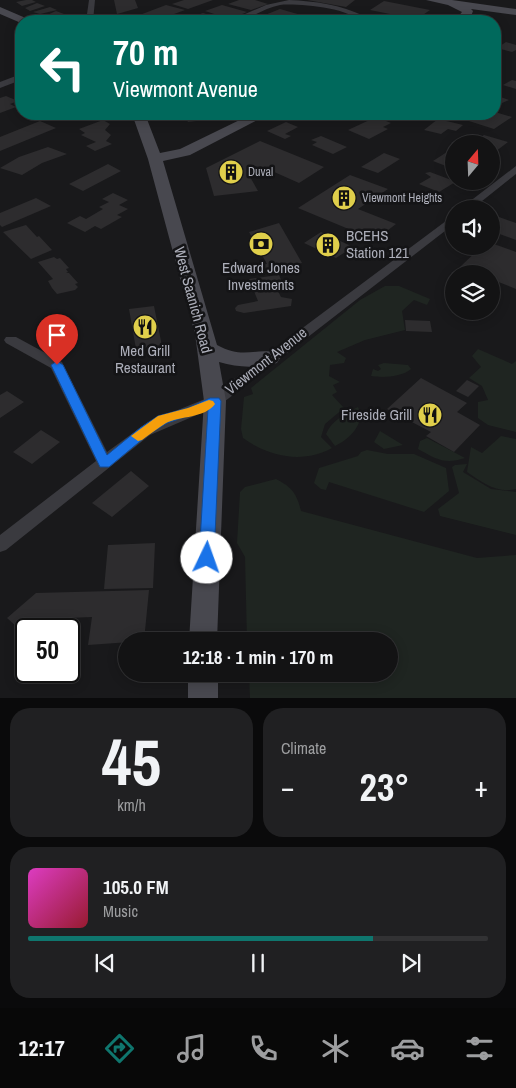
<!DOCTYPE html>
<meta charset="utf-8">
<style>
:root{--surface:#131314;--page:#202022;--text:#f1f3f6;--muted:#9d9ea0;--line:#323234;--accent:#0f766e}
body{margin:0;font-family:"Archivo Narrow",sans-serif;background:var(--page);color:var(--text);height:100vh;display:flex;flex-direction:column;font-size:19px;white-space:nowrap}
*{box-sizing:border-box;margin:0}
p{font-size:16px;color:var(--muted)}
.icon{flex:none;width:28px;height:28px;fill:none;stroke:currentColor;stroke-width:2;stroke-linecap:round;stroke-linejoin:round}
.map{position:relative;height:698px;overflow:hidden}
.details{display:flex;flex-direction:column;gap:10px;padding:10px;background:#0a0a0b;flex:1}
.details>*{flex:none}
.top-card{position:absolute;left:15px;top:15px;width:486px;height:105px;border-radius:20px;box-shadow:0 2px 12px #0003,0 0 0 1px var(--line);background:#00695c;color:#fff;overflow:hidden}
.needle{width:32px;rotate:19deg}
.buttons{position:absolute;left:445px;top:135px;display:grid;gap:10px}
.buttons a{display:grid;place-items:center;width:55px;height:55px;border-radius:50%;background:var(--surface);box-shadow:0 2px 12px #0003,0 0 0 1px var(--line);font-size:25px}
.speed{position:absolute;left:15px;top:618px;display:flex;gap:10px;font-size:25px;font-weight:700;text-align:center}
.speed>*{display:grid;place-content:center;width:65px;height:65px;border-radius:50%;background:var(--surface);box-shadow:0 2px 12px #0003,0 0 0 1px var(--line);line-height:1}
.speed .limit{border:2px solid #111;border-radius:8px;background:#fff;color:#111}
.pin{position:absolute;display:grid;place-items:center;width:42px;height:42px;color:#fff;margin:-51px -21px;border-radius:50% 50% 50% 0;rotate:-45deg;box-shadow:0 0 5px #0007}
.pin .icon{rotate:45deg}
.me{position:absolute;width:55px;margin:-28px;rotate:3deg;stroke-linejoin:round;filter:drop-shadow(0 0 4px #0008)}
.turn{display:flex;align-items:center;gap:18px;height:105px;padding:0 15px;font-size:22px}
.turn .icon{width:65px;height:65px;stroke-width:2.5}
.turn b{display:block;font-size:35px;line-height:42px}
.big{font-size:38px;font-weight:800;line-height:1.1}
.details .widget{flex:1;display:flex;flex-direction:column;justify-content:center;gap:8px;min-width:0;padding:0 18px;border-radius:20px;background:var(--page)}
.details .dial{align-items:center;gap:0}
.dial b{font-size:65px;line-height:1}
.song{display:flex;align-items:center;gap:15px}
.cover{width:60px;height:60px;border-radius:8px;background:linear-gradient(135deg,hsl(310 70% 55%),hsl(350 70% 35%))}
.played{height:5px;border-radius:2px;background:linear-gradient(90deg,var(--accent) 75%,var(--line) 75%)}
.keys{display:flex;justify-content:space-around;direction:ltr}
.heat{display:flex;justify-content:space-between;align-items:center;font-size:28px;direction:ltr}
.details .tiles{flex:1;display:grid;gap:10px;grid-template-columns:1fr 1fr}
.widget:last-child{grid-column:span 2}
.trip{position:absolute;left:118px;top:632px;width:280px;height:50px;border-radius:25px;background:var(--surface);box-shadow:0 2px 12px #0003,0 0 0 1px var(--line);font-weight:800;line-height:50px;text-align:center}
.tab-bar{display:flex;height:80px;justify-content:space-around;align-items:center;background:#080808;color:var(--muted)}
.tab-bar .icon{width:35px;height:35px}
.tab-bar .current{color:var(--accent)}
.tab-bar b{font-size:22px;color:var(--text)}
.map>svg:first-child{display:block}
</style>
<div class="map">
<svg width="516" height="698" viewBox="0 0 516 698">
<rect width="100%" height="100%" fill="#19191b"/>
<path fill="#1f2521" d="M385,286h14l31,13 -3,6 -13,-5 -12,11 3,19 -40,10 -28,12 9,6 -2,5 -14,2 -1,11 11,6 -7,3 4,7 -5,3 12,13 -19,16 -4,13 11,11c-29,16 -63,9 -89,-10l-2,-9 3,-32 9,-3 -2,-6 109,-88z
M478,349l34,15 4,-3v71l-28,-7 -10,-7v-16l10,-2 -6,-14 -13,-8 12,-11 -9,-11z
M384,363l24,2 3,4c-9,8 -29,9 -40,7l2,-7 5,2 3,-2 -3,-4z
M358,407c8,16 -8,32 -23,39l-9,-12c6,-14 19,-20 32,-27z
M380,431l23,14 -19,4 -10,-7z
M501,436l15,3v50c-19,5 -34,-7 -49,-17l4,-25 11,6z
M427,438l38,20c-20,7 -29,1 -47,-9l2,-8z
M367,450l21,4h26l32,14 3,23 -25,21 -95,-30 -3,8 -5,-1 -7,-6 5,-15 39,-12 3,-4z
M467,464l-4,8 28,17 25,3v43l-76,-19 -2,-7 21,-16 -7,-26 3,-2z
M276,479c16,8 21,15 25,32l176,47 39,-3v143h-266l-1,-24h140v-33h-142l-2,-84 -8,-14 3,-51 5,-5z"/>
<path fill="#2d2c2e" d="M26,0h6l4,2 -14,4 -6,-4z
M114,0h21l3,8 -21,6z
M184,0h29l-25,9 -16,-5z
M239,0h16l13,4 -17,6 -23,-6z
M307,0h48l-9,7z
M384,1l46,9 -16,11h-20l-12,-2 8,-5 -20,-4z
M37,3l8,3 -15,5 -5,-3z
M166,5l19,5 -30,11 -18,-5z
M222,5l25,7 -17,7 -25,-8z
M50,7l7,3 -17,4 -7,-2z
M280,9l21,6 -14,6 -22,-6z
M56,11l8,3 -16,5 -5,-2z
M203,13l24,8h-1l-43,-1z
M506,42l10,3v5l-4,2 -15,-4z
M512,80l4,1v8l-13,-4z
M495,95l14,5 -14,6z
M6,96l12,5 -8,3 6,3 -16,6v-15z
M495,112l17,5 -18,12 -25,-8 11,-7h15z
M183,114h35l3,4 -33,4z
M376,117l15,6 -8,4 5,2 -19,10 -21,-9z
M438,119l25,6 -7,6 -8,-2 -7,5 -17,-4z
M103,120l7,4 -5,6 6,5 -5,6 6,3 -17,7 -9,-5 10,-4 -15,-7 4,-2 -6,-4z
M40,121l16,7 -56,23v-14z
M286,122l12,5 -13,7 6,2 -6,3 -18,-8z
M484,135l24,7 -17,13v-11h-20z
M321,136l26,11 -14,7 -21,-9 5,-3 -6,-2z
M260,141l64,26 -25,16 -36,-16 -14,8 9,16 -44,5 -8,-28z
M48,147l19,7 -25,9 -20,12 -22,-7 19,-11z
M447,152l7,3v12l-3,1 -18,-7z
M384,153l16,6 -22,14 -17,-6z
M108,164l13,7 -38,20 -14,-7z
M430,172l24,9h3l-18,11 -20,-8 12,-7 -6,-4z
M350,175l38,14 -30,20 38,15 -21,16 -77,-32z
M113,193l15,7 -9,5 9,4 -11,6 5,2 -21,12 -6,-3 -10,6 -18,-9 13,-7 6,3 17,-10 -4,-2 10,-5 -7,-3z
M36,198l15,8 -49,21 -2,-2v-12z
M499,217l17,6v17l-25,-9v-6z
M279,223l23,40 -44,11 -3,-9 12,-1 -18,-32z
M26,225l11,12 2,-1 13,14 -21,9 -28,-27z
M321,232l32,15 -17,11 -32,-15z
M491,243l25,9v37l-25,-10v-5h-14l-17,-7 22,-21h9z
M54,257l3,2 3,-1 9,10 -3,1 2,3 -2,1h3l9,10 -3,1 3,3 -3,3 -18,4 -5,-6 -4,-7 5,-2 -15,-17z
M279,275l4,9 -8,1 6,12 11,2 -1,7 -47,7 -8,-2 -1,-3 3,-3 20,-4 -9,-22z
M154,306l8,40 -26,3 -7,-40z
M405,320l25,1 2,11 -26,-1z
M421,378l46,25 -10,9 23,13 -26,27 -28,-16 5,-4 -44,-23z
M467,380l12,6 -11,11 -12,-6z
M7,391l17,11 -24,16v-23z
M41,430l19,12 -28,22 -19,-12z
M131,471l18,15 -37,31 -20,-14z
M155,543l-2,45 -49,1 4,-44z
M149,590l-5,51 -56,4 4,-28 -49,2 -11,10h-6v6l-19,-17 29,-25z"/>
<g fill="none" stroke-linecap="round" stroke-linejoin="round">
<path fill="#3a3a3f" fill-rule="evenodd" d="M89,0h6l-2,21h-7z
M289,0c26,1 52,5 75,16l1,5h-7c-7,-13 -63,-18 -78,-16 -17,3 -33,17 -51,16l37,-16z
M21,74v6l-21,8v-6z
M516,166v8l-44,35h-12z
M454,215v9l-234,181 -70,30 -144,115 -6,2v-17l96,-74 -45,-93 -45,-25 -2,-3 2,-3h10l46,25 45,90 41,-30 62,-25z"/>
<path fill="#48484f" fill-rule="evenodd" d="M426,0h26l64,9v6l-45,-6 2,2 -3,8 -15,2 7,-9 -14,-7z
M0,7l28,12 1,2h-8v2l-21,-9z
M132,114h13l15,39 20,-4 72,-35h17l-79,41 -27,6 54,184c27,15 38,2 60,8l3,5 -3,5c-20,5 -38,5 -58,-1l7,39 -9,240h-28l15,-240 -9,-67 -47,-175z
M188,674h30v24h-30z"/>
</g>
<path fill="#1a73e8" stroke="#114b97" d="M57,361l6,4 44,90 33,-27 18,-12 30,-8 22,-10h9l2,3 -7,157 -2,4 -5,2 -5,-2 -3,-4 9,-149 -41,14 -18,11 -40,33h-9l-49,-102z"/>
<path fill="#f59e0b" d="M209,400l4,1 2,3c-10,14 -35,12 -49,19 -8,5 -16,11 -24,17l-4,1 -7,-5 27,-20 30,-8z"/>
<defs>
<symbol id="building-disc" viewBox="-11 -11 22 22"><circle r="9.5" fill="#e0cf4b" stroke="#141416"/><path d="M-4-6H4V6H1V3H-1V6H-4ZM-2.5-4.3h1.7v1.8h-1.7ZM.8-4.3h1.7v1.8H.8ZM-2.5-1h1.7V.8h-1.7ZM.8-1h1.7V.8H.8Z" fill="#111"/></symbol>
<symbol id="bank-disc" viewBox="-11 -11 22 22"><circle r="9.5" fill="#e0cf4b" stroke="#141416"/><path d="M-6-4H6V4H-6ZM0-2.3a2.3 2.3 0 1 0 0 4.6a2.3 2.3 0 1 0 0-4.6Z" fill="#111"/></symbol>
<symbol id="restaurant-disc" viewBox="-11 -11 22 22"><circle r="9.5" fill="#e0cf4b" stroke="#141416"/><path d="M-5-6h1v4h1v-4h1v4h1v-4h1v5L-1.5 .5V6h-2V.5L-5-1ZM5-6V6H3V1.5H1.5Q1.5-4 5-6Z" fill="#111"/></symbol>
</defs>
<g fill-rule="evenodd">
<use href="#building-disc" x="217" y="158" width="28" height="28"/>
<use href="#building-disc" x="330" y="184" width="28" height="28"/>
<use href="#bank-disc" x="247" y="230" width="28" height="28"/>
<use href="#building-disc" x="314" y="231" width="28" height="28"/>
<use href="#restaurant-disc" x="131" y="313" width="28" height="28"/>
<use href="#restaurant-disc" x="416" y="401" width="28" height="28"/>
</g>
<g text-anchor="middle" stroke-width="5" stroke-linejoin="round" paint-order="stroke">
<g font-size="12" fill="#acaeb9" stroke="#141416" text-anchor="start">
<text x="248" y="176">Duval</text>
<text x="362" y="202">Viewmont Heights</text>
</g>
<g font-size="15" fill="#acaeb9" stroke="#141416">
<text x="346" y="241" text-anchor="start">BCEHS<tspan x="346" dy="17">Station 121</tspan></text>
<text x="261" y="273">Edward Jones<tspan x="261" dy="17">Investments</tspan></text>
<text x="145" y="356">Med Grill<tspan x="145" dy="17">Restaurant</tspan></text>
<text x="412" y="420" text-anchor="end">Fireside Grill</text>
</g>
<g font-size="15" fill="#acaeb9" stroke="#141416">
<text transform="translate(193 300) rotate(75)" y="5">West Saanich Road</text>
<text transform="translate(266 361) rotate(-38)" y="5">Viewmont Avenue</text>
</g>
</g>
</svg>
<div class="buttons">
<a><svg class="needle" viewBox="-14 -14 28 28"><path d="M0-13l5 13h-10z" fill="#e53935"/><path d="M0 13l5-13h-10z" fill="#9d9ea0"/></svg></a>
<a><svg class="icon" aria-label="sound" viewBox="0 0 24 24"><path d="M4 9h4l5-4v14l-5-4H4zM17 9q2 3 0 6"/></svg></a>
<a><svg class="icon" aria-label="layers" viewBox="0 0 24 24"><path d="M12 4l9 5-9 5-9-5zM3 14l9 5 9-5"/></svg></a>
</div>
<div class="speed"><div class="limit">50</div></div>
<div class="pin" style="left:57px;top:365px;background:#d93025"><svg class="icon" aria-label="arrive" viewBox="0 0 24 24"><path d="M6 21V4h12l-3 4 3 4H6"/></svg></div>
<svg class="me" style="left:207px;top:558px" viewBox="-20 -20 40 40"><circle r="19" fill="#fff"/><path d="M0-13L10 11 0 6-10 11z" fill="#1a73e8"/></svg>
<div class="trip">12:18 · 1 min · 170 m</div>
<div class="top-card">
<div class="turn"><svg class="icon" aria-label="left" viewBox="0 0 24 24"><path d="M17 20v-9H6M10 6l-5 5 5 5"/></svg><div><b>70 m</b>Viewmont Avenue</div></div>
</div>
</div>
<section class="details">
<div class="tiles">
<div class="widget dial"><b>45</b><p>km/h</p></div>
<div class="widget"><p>Climate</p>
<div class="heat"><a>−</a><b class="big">23°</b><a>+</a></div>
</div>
<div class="widget">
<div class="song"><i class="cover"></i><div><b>105.0 FM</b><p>Music</p></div></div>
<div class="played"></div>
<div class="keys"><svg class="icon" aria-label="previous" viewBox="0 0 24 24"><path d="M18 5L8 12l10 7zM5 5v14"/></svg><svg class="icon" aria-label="pause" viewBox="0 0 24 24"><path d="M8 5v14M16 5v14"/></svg><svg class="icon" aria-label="next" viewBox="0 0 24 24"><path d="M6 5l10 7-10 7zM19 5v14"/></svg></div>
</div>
</div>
</section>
<nav class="tab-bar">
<b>12:17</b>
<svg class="icon current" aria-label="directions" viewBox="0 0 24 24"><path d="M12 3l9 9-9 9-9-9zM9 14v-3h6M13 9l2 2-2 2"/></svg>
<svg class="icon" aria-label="music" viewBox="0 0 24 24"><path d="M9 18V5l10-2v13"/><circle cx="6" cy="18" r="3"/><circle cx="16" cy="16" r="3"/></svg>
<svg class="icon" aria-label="phone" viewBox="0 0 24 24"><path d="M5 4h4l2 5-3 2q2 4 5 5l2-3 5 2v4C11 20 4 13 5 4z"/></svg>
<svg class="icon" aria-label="climate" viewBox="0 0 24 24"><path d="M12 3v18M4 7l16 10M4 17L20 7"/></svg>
<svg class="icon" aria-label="car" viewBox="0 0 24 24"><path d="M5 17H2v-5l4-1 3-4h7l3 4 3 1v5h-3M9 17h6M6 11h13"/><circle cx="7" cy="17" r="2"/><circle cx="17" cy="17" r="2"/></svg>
<svg class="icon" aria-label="filters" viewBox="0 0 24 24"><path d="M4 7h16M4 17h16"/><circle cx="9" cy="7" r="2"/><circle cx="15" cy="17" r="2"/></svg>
</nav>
